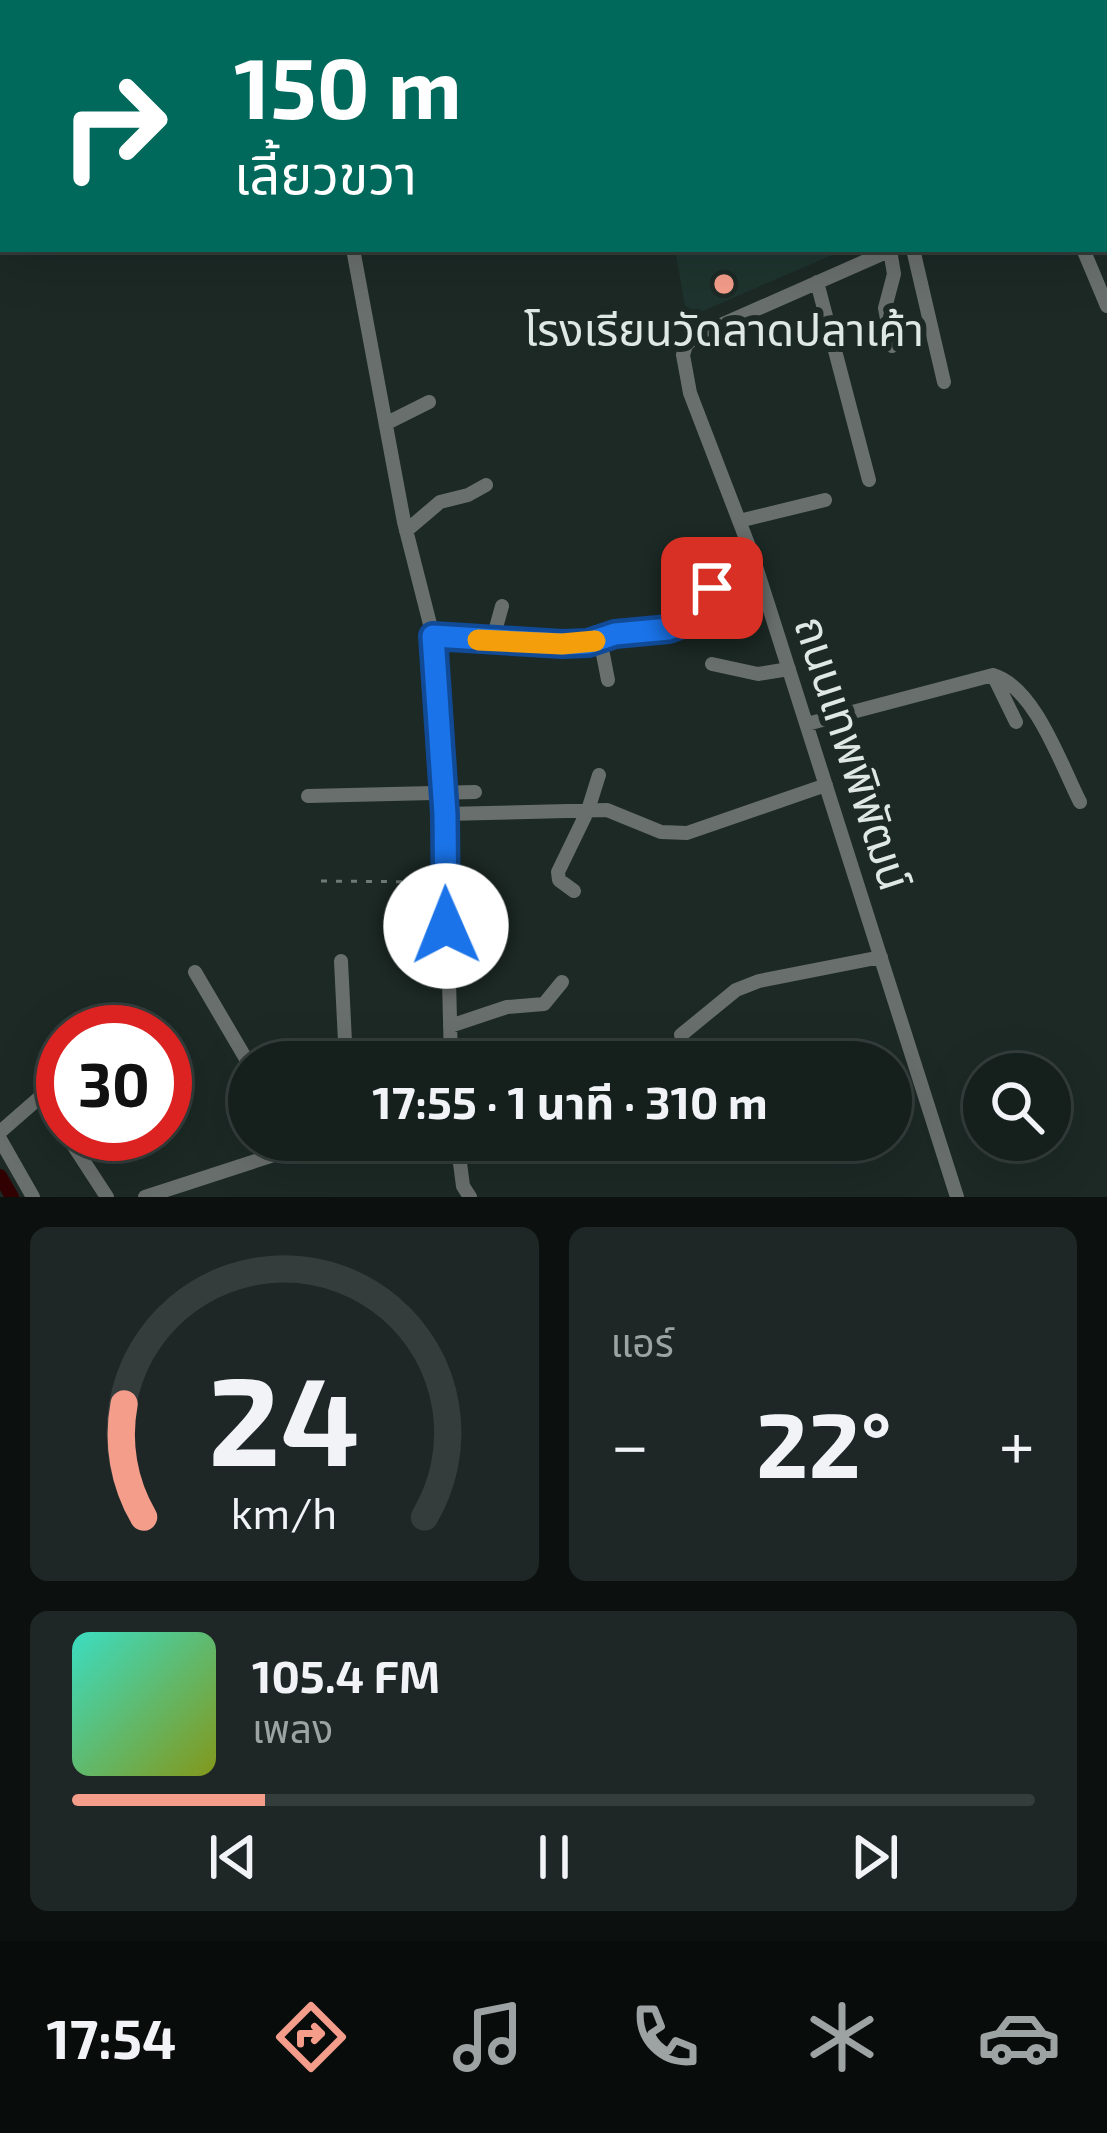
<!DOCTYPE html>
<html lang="th">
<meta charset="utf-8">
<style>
:root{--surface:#151f1c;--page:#1e2725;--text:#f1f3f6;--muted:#9da2a3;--line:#343d3b;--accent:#f49d8b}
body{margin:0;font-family:"Exo 2","Noto Sans Thai",sans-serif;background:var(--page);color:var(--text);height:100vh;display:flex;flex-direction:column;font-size:45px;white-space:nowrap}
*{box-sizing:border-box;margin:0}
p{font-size:39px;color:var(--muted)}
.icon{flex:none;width:66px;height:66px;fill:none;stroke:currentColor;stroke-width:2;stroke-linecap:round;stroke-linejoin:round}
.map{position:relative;height:1197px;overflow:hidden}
.details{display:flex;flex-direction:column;gap:30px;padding:30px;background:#0c110f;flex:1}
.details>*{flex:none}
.guide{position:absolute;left:0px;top:0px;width:1107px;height:252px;box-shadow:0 12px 48px #0002,0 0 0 3px var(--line);background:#00695c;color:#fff;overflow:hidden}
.fabs{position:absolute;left:963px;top:1053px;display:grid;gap:24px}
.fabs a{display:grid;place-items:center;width:108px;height:108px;border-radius:50%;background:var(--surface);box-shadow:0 12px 48px #0002,0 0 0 3px var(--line);font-size:60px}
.speed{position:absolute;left:36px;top:1005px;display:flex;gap:24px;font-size:60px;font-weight:700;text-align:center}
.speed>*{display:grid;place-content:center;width:156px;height:156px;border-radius:50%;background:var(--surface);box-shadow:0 12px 48px #0002,0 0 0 3px var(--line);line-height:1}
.speed .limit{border:18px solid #d22;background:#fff;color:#111}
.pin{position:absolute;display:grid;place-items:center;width:102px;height:102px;color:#fff;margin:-51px;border-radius:24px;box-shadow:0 6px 18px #0006}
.me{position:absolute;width:132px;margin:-66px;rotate:359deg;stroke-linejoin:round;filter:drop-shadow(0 0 9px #0008)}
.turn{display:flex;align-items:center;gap:42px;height:252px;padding:0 36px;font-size:54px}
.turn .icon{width:156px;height:156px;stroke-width:2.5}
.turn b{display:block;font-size:84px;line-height:102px}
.big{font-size:90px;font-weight:700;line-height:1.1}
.details .card{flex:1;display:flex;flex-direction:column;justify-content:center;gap:18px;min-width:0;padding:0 42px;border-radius:18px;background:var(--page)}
.details .dial{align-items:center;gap:0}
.dial svg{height:312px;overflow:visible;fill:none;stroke:var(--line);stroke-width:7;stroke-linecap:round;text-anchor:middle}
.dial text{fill:var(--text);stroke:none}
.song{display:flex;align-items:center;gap:36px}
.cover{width:144px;height:144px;border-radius:18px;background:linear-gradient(135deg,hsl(170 70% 55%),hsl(70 70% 35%))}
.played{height:12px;border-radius:6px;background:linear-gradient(90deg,var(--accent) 20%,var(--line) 20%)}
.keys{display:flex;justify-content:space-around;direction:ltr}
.heat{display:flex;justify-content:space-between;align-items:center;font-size:66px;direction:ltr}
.details .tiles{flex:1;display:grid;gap:30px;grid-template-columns:1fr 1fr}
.card:last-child{grid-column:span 2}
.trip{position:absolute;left:228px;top:1041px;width:684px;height:120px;border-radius:60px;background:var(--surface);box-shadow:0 12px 48px #0002,0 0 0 3px var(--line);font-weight:700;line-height:120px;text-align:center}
.menu{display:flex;height:192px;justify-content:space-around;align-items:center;background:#080c0b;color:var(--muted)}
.menu .icon{width:84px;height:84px}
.menu .active{color:var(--accent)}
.menu b{font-size:54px;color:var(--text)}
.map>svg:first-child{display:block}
</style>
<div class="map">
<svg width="1107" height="1197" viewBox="0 0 1107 1197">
<rect width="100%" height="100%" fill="#1c2925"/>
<path fill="#1f342e" d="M751,0h316l2,3h-332z
M675,249h171l-159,69z"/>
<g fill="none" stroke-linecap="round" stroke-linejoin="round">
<path stroke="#310000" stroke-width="14" d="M0,1176l12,21"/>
<path stroke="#6f7a76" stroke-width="3" stroke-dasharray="6 9" stroke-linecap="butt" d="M321,881l112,1"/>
<path stroke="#696f6d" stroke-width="14" d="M326,0l42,3
M727,0v3
M1082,0l2,3
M389,3l1,-3
M1104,41l3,7
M1104,151l3,-3
M1104,235l3,4
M353,249l51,273 29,114 12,178 6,248
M893,249l-197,87 -10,9 -3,10 7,38 63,164 204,640
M913,249l31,133
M1083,249l24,57
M890,250l4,24 -9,34 7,38
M817,282l52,198
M387,423l42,-21
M739,521l86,-21
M406,531l34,-29 28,-7 18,-10
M433,636l129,8 26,-1 27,-9 54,-5 19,-8 60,-77
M600,639l8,41
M492,642l10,-36
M712,664l46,10 31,-5
M993,675l23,47
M807,724l186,-49c42,12 68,90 87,127
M308,796l167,-4
M445,814l162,-4 54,22 26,1 139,-48
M574,891l-15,-11 -1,-8 30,-62 11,-35
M446,925l51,-1
M341,961l5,101
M195,972l54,92
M450,1026l57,-19 37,-3 18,-22
M681,1035l55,-45 23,-9 122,-24
M0,1132l63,-55
M66,1134l41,63
M0,1139l33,58
M457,1140l6,46 7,11
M145,1197l175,-57"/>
</g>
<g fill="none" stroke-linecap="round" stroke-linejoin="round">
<defs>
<path id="route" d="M446,926l-1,-112 -12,-178 129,8 26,-1 27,-9 54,-5 19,-7 24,-34"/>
</defs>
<use href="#route" stroke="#114b97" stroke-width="30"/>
<use href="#route" stroke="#1a73e8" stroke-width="21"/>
<path stroke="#f59e0b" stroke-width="21" d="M478,640l84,4 33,-3"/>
</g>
<circle fill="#f49d8b" stroke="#1c2925" stroke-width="4.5" cx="724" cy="284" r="12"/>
<g text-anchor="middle" stroke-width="12" stroke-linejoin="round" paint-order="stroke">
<g font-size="45" fill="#dfe8e5" stroke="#1c2925">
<text x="724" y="346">โรงเรียนวัดลาดปลาเค้า</text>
</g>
<g font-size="45" fill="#dfe8e5" stroke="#1c2925">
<text transform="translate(853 753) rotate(72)" y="16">ถนนเทพพิพัฒน์</text>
</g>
</g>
</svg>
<div class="fabs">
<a><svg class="icon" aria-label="search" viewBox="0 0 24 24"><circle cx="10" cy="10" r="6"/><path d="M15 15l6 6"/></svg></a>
</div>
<div class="speed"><div class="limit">30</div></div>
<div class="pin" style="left:712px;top:588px;background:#d93025"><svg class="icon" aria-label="arrive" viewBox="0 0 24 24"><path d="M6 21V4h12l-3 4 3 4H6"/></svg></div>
<svg class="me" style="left:446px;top:926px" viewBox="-20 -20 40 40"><circle r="19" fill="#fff"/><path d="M0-13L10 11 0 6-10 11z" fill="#1a73e8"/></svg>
<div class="trip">17:55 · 1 นาที · 310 m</div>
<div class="guide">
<div class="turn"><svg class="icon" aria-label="right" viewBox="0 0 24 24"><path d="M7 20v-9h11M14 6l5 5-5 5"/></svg><div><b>150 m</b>เลี้ยวขวา</div></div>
</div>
</div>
<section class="details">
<div class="tiles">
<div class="card dial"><svg viewBox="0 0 100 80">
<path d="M14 69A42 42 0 1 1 86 69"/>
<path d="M14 69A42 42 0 0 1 9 40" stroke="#f49d8b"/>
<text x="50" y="56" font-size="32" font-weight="700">24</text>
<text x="50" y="72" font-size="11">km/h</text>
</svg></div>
<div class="card"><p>แอร์</p>
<div class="heat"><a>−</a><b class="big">22°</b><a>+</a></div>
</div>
<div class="card">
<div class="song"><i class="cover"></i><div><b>105.4 FM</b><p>เพลง</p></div></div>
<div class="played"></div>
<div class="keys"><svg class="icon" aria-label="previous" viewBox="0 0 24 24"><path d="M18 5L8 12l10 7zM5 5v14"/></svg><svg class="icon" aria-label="pause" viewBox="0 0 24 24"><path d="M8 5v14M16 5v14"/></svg><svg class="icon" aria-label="next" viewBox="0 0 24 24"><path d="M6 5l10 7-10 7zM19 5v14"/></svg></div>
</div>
</div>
</section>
<nav class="menu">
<b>17:54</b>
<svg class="icon active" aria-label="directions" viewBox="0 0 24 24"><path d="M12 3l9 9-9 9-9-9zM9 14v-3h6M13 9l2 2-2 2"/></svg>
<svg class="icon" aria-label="music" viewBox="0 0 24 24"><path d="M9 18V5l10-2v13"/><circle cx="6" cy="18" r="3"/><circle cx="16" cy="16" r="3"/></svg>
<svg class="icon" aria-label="phone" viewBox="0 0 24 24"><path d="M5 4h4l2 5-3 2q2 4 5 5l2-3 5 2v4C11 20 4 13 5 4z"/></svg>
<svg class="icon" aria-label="climate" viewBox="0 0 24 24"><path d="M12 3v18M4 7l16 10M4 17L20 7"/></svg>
<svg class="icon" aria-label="car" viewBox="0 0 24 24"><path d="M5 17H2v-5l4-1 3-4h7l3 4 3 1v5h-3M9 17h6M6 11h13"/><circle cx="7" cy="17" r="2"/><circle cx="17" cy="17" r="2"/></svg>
</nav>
